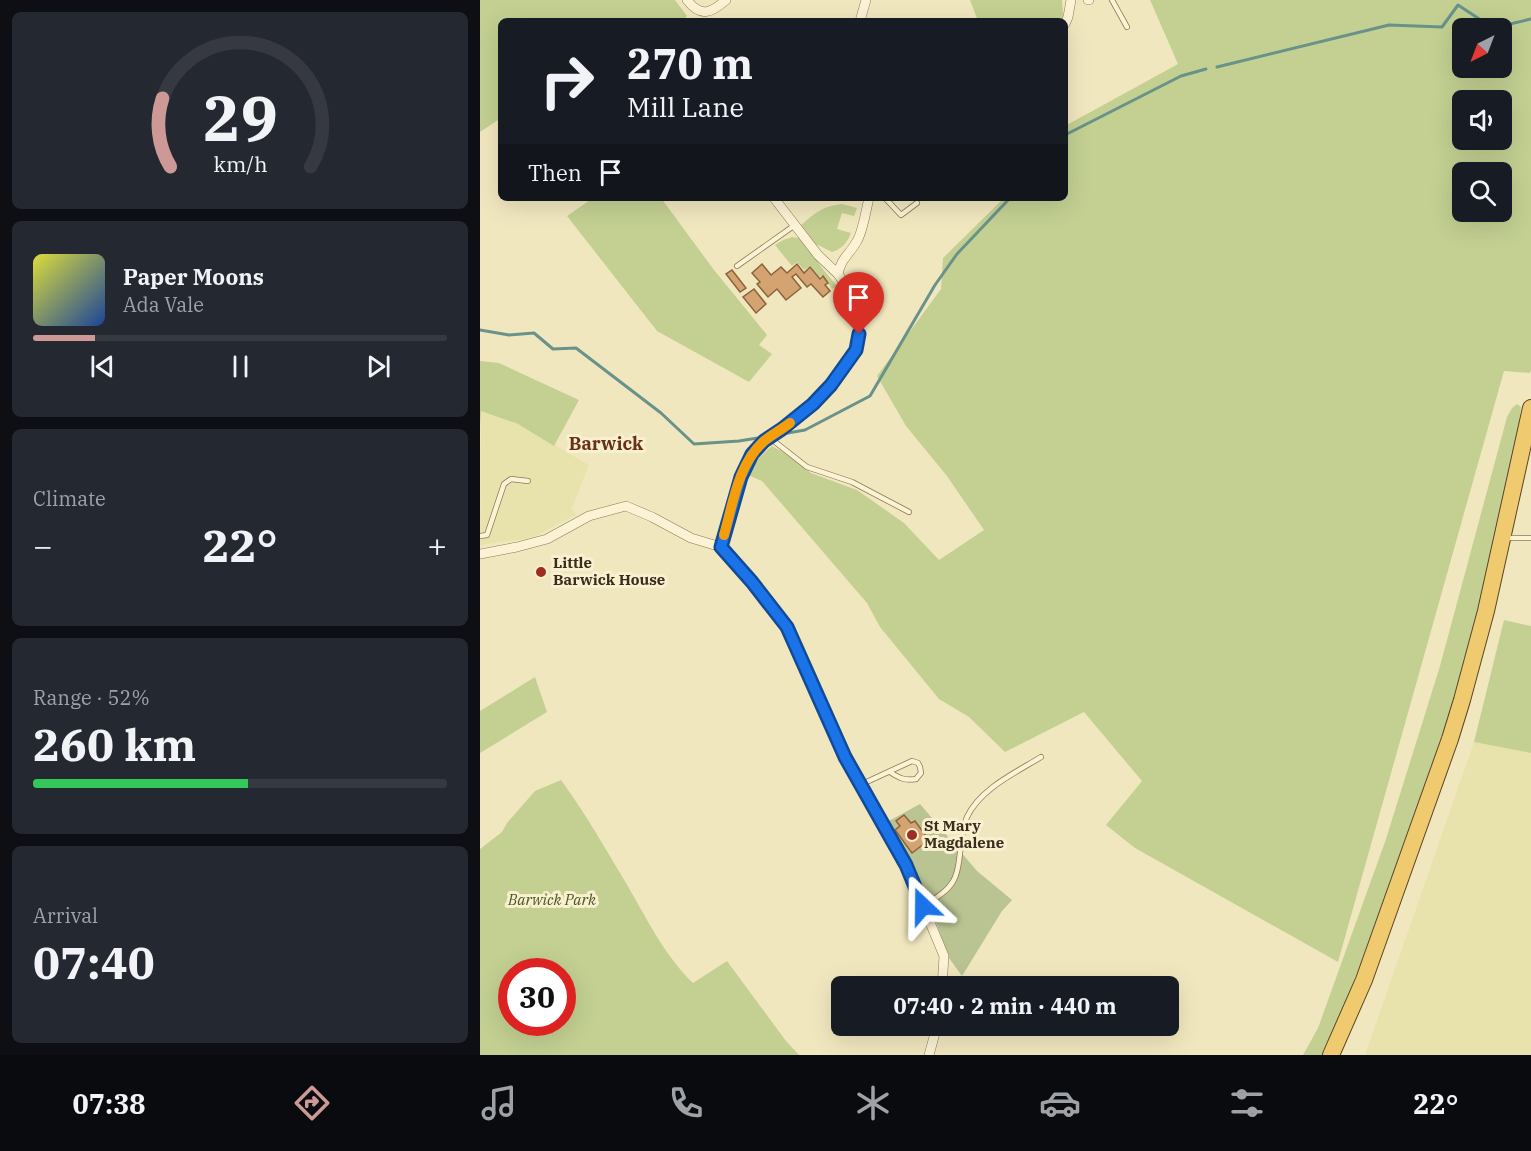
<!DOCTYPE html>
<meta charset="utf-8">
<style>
:root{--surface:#171b24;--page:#242831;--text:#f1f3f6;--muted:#9ea1a6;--line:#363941;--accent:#cd9996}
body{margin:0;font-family:"IBM Plex Serif",serif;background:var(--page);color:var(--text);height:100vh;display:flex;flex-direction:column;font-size:22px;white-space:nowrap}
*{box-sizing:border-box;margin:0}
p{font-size:20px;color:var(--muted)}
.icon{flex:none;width:33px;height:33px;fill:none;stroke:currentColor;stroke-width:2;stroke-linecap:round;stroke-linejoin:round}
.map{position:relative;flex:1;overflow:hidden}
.details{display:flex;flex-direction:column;gap:12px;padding:12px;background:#0d0f14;width:480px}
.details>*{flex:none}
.banner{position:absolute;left:18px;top:18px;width:570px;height:183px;border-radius:9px;box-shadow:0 6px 24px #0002;background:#171b24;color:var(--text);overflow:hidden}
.needle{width:39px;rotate:222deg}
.tools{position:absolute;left:972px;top:18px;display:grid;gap:12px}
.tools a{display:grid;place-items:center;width:60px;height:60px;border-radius:9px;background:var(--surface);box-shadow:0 6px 24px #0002;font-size:30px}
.speed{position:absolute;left:18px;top:958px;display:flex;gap:12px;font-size:30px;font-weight:700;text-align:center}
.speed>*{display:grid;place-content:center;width:78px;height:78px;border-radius:50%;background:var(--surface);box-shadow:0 6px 24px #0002;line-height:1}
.speed .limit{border:9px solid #d22;background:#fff;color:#111}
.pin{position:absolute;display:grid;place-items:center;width:51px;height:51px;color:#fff;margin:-62px -26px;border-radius:50% 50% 50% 0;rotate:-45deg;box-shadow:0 0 6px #0007}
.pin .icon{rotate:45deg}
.me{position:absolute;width:66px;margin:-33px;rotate:337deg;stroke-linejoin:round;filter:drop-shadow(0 0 4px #0008)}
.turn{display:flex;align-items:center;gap:21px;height:126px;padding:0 30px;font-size:27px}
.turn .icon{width:78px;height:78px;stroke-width:2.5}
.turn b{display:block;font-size:42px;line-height:51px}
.then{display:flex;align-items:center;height:57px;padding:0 30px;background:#0003;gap:12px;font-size:22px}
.big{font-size:45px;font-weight:700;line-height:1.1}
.details .tile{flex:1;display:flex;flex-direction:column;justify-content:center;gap:9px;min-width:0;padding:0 21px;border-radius:9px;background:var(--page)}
.details .dial{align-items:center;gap:0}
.dial svg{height:156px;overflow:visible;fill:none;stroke:var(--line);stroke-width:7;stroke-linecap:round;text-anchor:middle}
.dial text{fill:var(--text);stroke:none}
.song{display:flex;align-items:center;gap:18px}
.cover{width:72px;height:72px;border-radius:9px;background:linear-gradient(135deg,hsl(60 70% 55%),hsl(220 70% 35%))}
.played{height:6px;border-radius:3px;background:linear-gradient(90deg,var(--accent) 15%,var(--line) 15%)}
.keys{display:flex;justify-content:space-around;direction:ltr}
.heat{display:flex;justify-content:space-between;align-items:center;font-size:33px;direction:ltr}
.charge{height:9px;border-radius:4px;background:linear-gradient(90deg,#34c759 52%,var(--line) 0)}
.trip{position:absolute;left:351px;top:976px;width:348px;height:60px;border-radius:9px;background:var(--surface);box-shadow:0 6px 24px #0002;font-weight:700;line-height:60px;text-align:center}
.menu{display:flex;height:96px;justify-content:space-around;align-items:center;background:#090b0e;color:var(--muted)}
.menu .icon{width:42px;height:42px}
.menu .on{color:var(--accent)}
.menu b{font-size:27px;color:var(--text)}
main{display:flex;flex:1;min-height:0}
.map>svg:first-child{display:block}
</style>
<main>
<section class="details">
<div class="tile dial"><svg viewBox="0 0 100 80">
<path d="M14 69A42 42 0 1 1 86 69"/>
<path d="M14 69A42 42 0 0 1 10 34" stroke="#cd9996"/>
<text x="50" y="56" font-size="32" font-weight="700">29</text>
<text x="50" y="72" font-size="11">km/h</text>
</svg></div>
<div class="tile">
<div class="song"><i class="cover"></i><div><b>Paper Moons</b><p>Ada Vale</p></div></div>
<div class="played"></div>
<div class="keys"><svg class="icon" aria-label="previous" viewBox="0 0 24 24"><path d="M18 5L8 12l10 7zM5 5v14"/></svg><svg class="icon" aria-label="pause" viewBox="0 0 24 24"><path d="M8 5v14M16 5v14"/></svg><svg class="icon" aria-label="next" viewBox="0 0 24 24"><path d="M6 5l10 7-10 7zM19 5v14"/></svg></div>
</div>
<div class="tile"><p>Climate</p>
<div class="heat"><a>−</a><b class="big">22°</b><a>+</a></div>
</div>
<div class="tile"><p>Range · 52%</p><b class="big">260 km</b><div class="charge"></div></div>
<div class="tile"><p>Arrival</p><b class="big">07:40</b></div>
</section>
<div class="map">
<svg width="1051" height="1055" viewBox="0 0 1051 1055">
<rect width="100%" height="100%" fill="#f1e7bf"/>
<path fill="#e8e3ac" d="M1,411l37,13 71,41 -17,43 4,7 -44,23 -52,7z
M994,742l57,11v302h-166z"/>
<path fill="#c3d092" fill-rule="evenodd" d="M0,0h195l12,16 -4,5h-182v97l-21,14z
M490,0h92l1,14 -2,7h-83z
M670,0h381v370l-1,3 -26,-2 -166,591 -203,-114 -29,-23 36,-44 -58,-69 -79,40 -36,-35 -30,-18 -59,-72 -13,-24 -105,-122 -14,-6 8,-15 16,-14 13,7 26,20 46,17 47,33 35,37 45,-30 -37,-54 -41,-50 -29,-50 64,-87 2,-31 61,-60h61v-72l113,-62zM982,28h40v40h-40zM982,100h40v40h-40zM982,172h40v40h-40z
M113,198h68l53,72 53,65 -8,10 13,9 -23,28 -92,-51 -90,-115z
M362,204l15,4 -3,8 -12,-3 -5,16 14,4c-4,10 -9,16 -19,19l-14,-7 -3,1 -15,-20c15,-13 23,-20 42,-22z
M312,237l7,1 6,5 17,25 15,18 -5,3 -10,-14 -3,2 -9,-11 -6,4 -7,-8 -5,4 -17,-21 8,-5z
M0,361l19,2 80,37 -25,46 -36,-22 -37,-13 -1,17z
M1037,404l4,3c-23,194 -95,378 -158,562l-6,4 -19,51 -16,31h-19l15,-27 68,-189 54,-173 67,-249 5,-9z
M1024,620l27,6v127l-57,-11z
M55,677l12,35 -67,41v-42z
M81,780c24,33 44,68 65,103 20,34 38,72 67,100l34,-22 59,80 13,14h-319v-206l22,-17 5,-9 28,-32zM32,972h50v51h-50z"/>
<path fill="#bac492" d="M440,804l57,67 35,29 -10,11 -40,65 -13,-18 -14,-39 -30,-64 -18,-33z"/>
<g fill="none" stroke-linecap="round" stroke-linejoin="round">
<path stroke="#69928b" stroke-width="3" d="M737,67l172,-42 53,2 16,-22 35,23 38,-9
M585,135l116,-59 25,-7
M0,330l29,5 25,-2 19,16 23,-1 85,65 33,31 45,-3 25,-4
M302,434l23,-4 65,-34 65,-111 22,-31 53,-56"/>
</g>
<path fill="#d3a372" stroke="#8d623a" stroke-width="1.5" d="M282,264l9,11 10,-8 6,6 10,-9 7,9 6,-6 10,12 3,-3 5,7 -3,2 5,6 -7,6 -12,-13 -4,3 -11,-13 -4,3 9,11 -15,12 -9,-11 -9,8 -11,-13 3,-2 -8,-9z
M252,270l14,18 -6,4 -14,-18z
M274,289l12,15 -10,9 -13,-16z
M424,815l7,8 4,-2 14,19 -17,13 -17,-23 5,-4 -4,-5z"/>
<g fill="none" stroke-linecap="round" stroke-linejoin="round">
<defs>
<path id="service" d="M632,0l15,27
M405,198l16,17 16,-12
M257,266l58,-41
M290,438l37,29 45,15 57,30
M0,536l7,-1 17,-51 7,-5 17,2
M1027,538h24
M380,785l52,-24 6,2 2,4 1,6 -5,6c-11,2 -17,-1 -26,-7
M443,906c33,-20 34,-24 38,-62 1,-9 2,-18 6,-27 13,-28 48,-44 74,-60"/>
<path id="minor" d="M207,0c14,18 24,13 39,0
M608,0h1
M380,21l6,-21
M585,24l3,-7 3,-17
M358,274c3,-16 12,-20 19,-33 6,-10 9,-31 12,-43
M241,547l31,35 35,45 58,130 61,108 38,91 -2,31
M241,547l20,-70 11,-23 12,-13 18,-12 31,-25 18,-19 25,-35 3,-16 -5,-27 -12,-27 -4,-6 -20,-19 -44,-57
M0,554l37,-7 30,-8 42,-23 37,-10 26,11 39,21 30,9
M449,1055l8,-29"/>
<path id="trunk" d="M851,1055l33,-75 86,-241 12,-39 24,-89 45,-203"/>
</defs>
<use href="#service" stroke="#8c7756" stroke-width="6"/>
<use href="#minor" stroke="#8c7756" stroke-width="10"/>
<use href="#trunk" stroke="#59442b" stroke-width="18"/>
<use href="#service" stroke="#fbf3d3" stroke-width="4.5"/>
<use href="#minor" stroke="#fbf3d3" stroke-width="9"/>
<use href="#trunk" stroke="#f0ca6e" stroke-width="16"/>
</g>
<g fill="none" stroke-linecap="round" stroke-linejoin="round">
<defs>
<path id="route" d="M379,334l-3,16 -25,35 -18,19 -31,25 -18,12 -12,13 -11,23 -20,70 31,35 35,45 58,130 61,108 17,41"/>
</defs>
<use href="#route" stroke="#114b97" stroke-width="15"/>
<use href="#route" stroke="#1a73e8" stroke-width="10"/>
<path stroke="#f59e0b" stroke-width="10" d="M244,535c9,-31 14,-70 39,-93 8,-7 18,-12 27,-19"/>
</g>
<g fill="#a02c21" stroke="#f8f0cf" stroke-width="2">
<circle cx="61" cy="572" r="6"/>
<circle cx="432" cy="835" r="6"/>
</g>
<g text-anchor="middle" stroke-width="6" stroke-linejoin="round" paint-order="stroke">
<g font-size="15" font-weight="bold" fill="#3a2d1c" stroke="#f8f0cf" text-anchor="start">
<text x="73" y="568">Little<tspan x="73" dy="17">Barwick House</tspan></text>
<text x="444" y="831">St Mary<tspan x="444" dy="17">Magdalene</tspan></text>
</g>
<g font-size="15" font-style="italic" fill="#455820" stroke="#f8f0cf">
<text x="72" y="905">Barwick Park</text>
</g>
<g font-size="18" font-weight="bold" fill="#6a3017" stroke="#f8f0cf">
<text x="126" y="450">Barwick</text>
</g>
</g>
</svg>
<div class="tools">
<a><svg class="needle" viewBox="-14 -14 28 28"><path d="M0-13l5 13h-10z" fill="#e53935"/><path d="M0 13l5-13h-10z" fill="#9ea1a6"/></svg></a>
<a><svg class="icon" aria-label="sound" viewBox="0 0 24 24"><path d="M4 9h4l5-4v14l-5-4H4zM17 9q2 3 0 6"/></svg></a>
<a><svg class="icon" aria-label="search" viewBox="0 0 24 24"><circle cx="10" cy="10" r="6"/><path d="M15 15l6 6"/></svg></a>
</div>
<div class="speed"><div class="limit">30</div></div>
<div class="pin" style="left:379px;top:334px;background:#d93025"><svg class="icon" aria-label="arrive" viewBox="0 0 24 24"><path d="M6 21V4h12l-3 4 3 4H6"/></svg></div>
<svg class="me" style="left:443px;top:906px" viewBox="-20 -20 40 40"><path d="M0-17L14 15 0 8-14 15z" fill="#1a73e8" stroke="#fff" stroke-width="4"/></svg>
<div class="trip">07:40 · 2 min · 440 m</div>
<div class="banner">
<div class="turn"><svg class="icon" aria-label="right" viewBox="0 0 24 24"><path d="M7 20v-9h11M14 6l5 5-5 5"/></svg><div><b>270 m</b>Mill Lane</div></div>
<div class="then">Then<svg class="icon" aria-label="arrive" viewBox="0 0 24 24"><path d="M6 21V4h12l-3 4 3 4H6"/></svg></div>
</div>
</div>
</main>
<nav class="menu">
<b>07:38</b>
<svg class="icon on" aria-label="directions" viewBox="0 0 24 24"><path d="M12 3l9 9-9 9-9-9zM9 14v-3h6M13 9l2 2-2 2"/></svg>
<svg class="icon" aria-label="music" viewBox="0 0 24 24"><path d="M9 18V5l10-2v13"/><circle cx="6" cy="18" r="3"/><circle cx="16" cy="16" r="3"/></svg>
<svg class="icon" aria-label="phone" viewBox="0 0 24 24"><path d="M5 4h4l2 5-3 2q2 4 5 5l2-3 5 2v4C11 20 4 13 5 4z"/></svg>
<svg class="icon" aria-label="climate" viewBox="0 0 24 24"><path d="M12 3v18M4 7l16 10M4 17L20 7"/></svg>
<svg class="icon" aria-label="car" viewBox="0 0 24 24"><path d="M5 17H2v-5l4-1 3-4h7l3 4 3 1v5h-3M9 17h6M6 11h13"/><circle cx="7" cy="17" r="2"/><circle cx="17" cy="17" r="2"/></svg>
<svg class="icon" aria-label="filters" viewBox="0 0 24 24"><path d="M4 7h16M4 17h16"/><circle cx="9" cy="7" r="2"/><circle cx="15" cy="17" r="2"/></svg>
<b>22°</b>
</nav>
